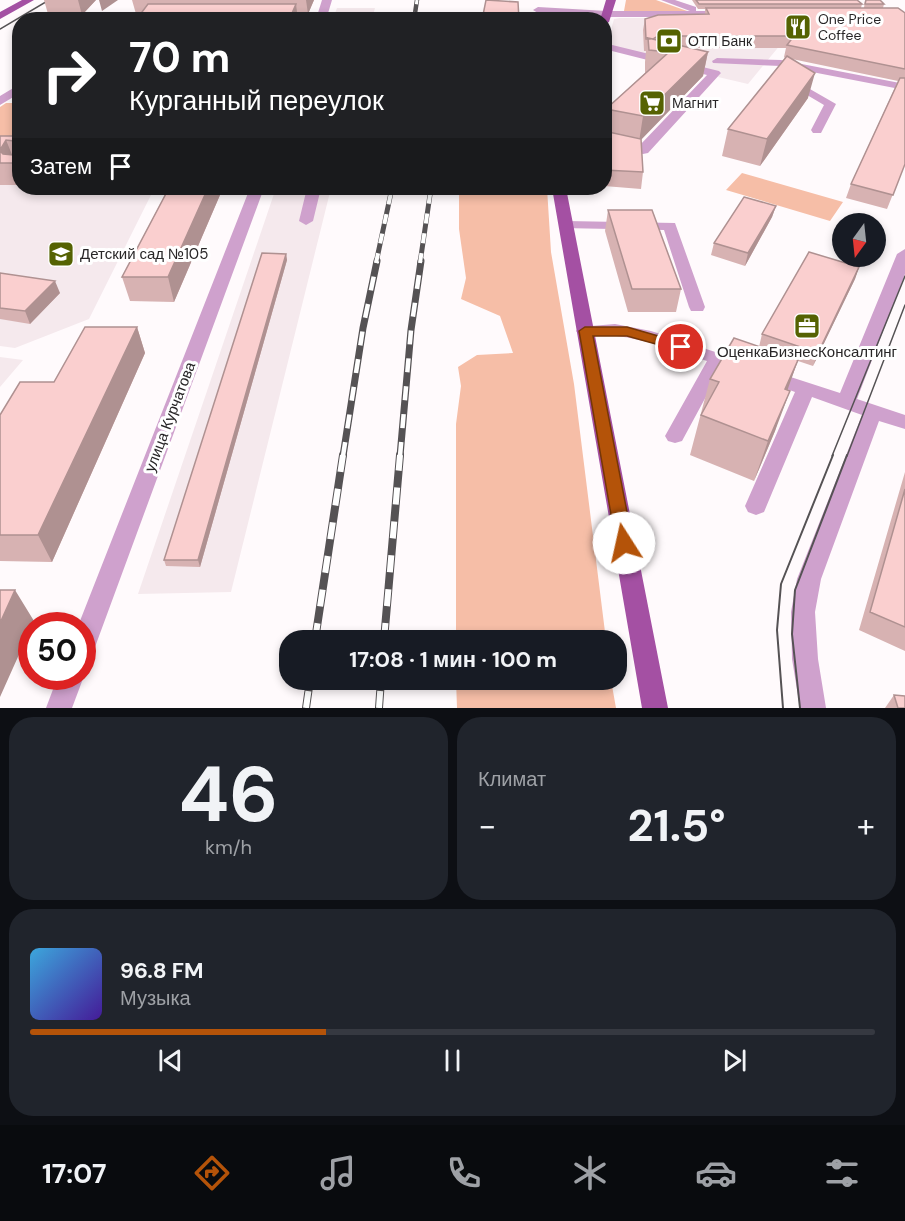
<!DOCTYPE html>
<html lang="ru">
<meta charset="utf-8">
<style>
:root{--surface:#171b24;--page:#20242c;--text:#f1f3f6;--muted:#9ea1a6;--line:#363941;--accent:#b45309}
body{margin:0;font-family:"DM Sans",sans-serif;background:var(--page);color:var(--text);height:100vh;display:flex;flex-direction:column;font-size:22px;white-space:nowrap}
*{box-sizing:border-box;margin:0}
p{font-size:20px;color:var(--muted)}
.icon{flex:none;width:33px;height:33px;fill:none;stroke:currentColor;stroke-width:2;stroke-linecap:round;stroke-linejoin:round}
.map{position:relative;height:708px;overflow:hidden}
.side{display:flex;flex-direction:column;gap:9px;padding:9px;background:#0d0f14;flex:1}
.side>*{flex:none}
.top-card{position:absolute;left:12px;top:12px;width:600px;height:183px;border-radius:24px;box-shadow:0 3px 9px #0003;background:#202124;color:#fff;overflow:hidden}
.needle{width:39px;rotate:195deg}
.buttons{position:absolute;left:832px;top:213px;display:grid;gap:12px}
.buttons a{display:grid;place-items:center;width:54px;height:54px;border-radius:50%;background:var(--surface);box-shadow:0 3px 9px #0003;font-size:30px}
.speed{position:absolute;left:18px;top:612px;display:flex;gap:12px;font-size:30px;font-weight:700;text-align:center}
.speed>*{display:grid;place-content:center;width:78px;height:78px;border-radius:50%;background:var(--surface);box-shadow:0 3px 9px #0003;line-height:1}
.speed .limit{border:9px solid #d22;background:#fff;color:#111}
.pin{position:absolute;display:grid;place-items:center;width:51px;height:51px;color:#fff;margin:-26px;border:3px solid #fff;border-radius:50%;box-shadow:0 2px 6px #0007}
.me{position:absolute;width:66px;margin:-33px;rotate:350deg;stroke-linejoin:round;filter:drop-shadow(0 0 4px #0008)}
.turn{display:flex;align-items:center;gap:21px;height:126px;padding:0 18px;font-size:27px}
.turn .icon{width:78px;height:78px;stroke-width:2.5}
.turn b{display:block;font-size:42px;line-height:51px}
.then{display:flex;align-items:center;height:57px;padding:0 18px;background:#0003;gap:12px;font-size:22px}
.big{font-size:45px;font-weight:700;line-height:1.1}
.side .card{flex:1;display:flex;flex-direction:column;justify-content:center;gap:9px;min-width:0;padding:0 21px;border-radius:24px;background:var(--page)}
.side .dial{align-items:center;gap:0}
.dial b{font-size:78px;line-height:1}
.song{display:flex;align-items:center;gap:18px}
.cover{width:72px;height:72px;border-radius:9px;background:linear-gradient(135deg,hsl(200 70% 55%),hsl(260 70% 35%))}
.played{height:6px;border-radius:3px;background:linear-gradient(90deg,var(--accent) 35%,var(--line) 35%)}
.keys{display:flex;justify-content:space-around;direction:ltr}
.heat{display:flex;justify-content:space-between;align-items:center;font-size:33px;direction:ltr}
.side .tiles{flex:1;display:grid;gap:9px;grid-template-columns:1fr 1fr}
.card:last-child{grid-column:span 2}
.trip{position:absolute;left:279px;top:630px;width:348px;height:60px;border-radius:24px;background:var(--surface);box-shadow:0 3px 9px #0003;font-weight:700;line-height:60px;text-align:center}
.dock{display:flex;height:96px;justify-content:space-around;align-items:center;background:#090b0e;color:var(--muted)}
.dock .icon{width:42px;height:42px}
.dock .on{color:var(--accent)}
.dock b{font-size:27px;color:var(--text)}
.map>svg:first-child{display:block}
</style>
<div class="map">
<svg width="905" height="708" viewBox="0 0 905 708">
<rect width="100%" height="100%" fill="#fffafc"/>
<path fill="#f5e9ed" d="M337,8h38l-3,11h-39z
M620,18h83l78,26 -33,40 -30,-7 3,-5 -55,-11 -59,-16 7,-26z
M0,185h19l1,3 134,1 -65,130 -74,29 -15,-2z
M276,188h55l-100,404 -93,2z
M0,357l23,3 -23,27z"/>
<path fill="#f6bea7" d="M626,0h30l34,12 -66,-1z
M6,103h13v35h-19v-31z
M742,173l101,29 -13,19 -104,-31z
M459,188h88l4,64 23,132 32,256h-150v-216l5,-38 -3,-19 19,-12 36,-2 -13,-37 -39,-17 5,-21 -7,-49z
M456,680h155l5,28h-159z"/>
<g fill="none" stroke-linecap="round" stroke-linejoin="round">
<path fill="#cfa1cd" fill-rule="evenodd" d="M322,0h10l-6,20 -57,-1 5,-3h43z
M661,0h14l21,7v4h24l5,3 -5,3h-113l-69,-4 -5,-3 5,-3 69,4h83z
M86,16h74l5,3h-84z
M604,43l115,28 2,2 -73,80 -5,1 -39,-9v-8l36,8 67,-70 -103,-26z
M717,58l64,2 124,24v6l-124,-24 -68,-3 -1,-2z
M789,77l47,27 -15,29h-8l-2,-3 13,-25 -39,-23v-4z
M20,84v9l-20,12v-9z
M250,188h14l-169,459 -4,8 -9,3v-32h-4z
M307,188h14l-8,33 -7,4 -7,-4z
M566,221l109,2 30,84 -2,4h-12l-2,-4 -25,-77 -103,-2 -2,-3 2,-3z
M905,249v25l-48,125 48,16v14l-26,-8 -58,158 -6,33 3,47 8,49h-26l-8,-49 -1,-47 6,-33 65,-164 -50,-18 -48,115 -8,3 -8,-3 -3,-6 50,-114 -33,-12 -2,-4 2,-4 7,-2 71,23 57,-139z
M615,324l36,7 98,32 3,4 -3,4 -6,2 -21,-6 -40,74 -7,2 -7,-2 -3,-5 42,-75c-30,-9 -60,-22 -91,-25 -12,-1 -25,2 -37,-1l-3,-4 3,-4z
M82,673l2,3 -12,32h-26l12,-32h24z"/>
<path fill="#a450a3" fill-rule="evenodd" d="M22,0h12l-34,19v-7z
M606,0h10l-7,22 -5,3v-5h-4z
M552,188h14l102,520h-26z"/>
<path stroke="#555254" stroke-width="1.5" d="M0,29l49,-29
M832,456l73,-180
M847,456l58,-151"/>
<path stroke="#555254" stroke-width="2" d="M783,708l-6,-78 4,-46 52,-129
M800,708l-8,-74 3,-44 52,-135"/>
<defs>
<path id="rail-far3" d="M414,20l3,-20"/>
<path id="rail-far2" d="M376,263l16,-75
M420,263l11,-75"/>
<path id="rail-far1" d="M343,456l20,-128 14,-67
M400,456l11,-126 10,-69"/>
<path id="rail" d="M315,640l28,-185
M384,640l16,-185
M306,708l4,-28
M379,708l2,-28"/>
</defs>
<use href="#rail-far3" stroke="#555254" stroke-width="4.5"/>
<use href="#rail-far2" stroke="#555254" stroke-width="5"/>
<use href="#rail-far1" stroke="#555254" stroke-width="7"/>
<use href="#rail" stroke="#555254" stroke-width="8"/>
<use href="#rail-far3" stroke="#fff" stroke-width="3" stroke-dasharray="8" stroke-linecap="butt"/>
<use href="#rail-far2" stroke="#fff" stroke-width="4" stroke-dasharray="10" stroke-linecap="butt"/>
<use href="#rail-far1" stroke="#fff" stroke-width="4.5" stroke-dasharray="14" stroke-linecap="butt"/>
<use href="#rail" stroke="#fff" stroke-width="6" stroke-dasharray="17" stroke-linecap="butt"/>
</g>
<path fill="#d7b2b2" d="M44,0h52l-14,15 -34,-1z
M132,0h182l-6,14h-10v6l-162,-6z
M692,0h165l5,4 -1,4h3l1,-8h15l4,4 -1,4 22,5v151l-18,45 -41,-11 5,-14 47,-103 -106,-22 16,39 -48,68 -38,-10 6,-27 57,-71 -1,-1 2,-9h-98l20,4 -5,24 -62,63 2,33 -2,17 -37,-3v-66l2,-11 39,-36v-11l1,-11h-2l-1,-21 2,-11 60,-5v-5h-7z
M0,136h20v49h-20z
M112,188h111l-49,114 -44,-1 -8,-24 46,-88z
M776,206l-4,11 -27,49 -34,-11 3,-12z
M608,210l73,79 -5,23h-48l-23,-81z
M286,254l1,6 -87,307 -34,-1 -2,-6z
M859,267l-4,12 -42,87 -15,-5 -11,29 -12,41 -21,50 -64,-26 20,-76 49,-32 3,-13z
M0,273l60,20 -30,31 -30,-5z
M137,327l8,26 -93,209 -52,-1v-146l54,-33z
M905,472v179l-46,-21z
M894,695l11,13h-20z"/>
<path fill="#af9191" d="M78,0h18l-14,15z
M99,0h19l-16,11z
M306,0h8l-6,14z
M296,4l2,16h-9z
M708,52l-5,24 -64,66 4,-26z
M815,73l-7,25 -48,68 7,-27z
M6,140l9,22 -11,1 -4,-13z
M208,188h15l-49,114 -6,-25z
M776,206l-4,11 -27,49 3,-13z
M286,254l1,6 -87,307 -2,-7z
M859,267l-4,12 -42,87 5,-13z
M55,281l5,12 -30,31 -5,-13z
M137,327l8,26 -93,209 -14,-27z
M798,360l-14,40 1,-11z
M790,391l-15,40 -21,50 14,-40z
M15,590l19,31 -34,76v-74z"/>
<path fill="#facfcf" stroke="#af9191" stroke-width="1.5" d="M486,0l32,2 1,18h-37z
M696,0h161l5,4h-163z
M866,0h14l4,4h-19z
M148,4h148l-7,16h-153z
M706,8h192l7,5v56l-118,-24 7,-9h-136l-5,3 -5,-1 1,1h-3l-1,-20 13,-4 51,-1z
M648,38l60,14 -65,64 -37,-7 63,-57 -20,-2z
M787,56l28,17 -48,66 -39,-10z
M900,78h5v86l-12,31 -42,-11z
M604,131l37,8 2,33 -39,-2z
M0,136h20v27h-20v-12l3,3 10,1 1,-14 -8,-1 -6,10z
M169,188h39l-40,89h-46z
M744,197l32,9 -28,47 -34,-10z
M608,210h44l29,79h-49z
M809,252l50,15 -41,86 -56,-19z
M262,253l24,1 -88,306h-34z
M0,273l55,8 -30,30 -25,-3z
M85,327h52l-99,208h-38v-120l20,-33h34z
M734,338l64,22 -13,29 5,2 -22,50 -67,-26 18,-33 -9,-3z
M905,489v138l-35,-15z
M0,590h15l-15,33z
M894,695l11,1v12h-7z"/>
<path fill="#b45309" stroke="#753606" stroke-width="1.5" d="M585,327h42l59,17 2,3 -7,4 -54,-15h-34l40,207 -3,5 -6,2 -6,-2 -2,-5 -37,-212z"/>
<defs>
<symbol id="restaurant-square" viewBox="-11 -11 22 22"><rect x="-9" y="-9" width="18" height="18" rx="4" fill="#556202" stroke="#fff"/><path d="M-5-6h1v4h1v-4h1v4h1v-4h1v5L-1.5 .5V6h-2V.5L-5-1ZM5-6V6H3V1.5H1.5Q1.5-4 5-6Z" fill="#fff"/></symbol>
<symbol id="bank-square" viewBox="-11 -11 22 22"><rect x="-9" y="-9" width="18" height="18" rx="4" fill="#556202" stroke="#fff"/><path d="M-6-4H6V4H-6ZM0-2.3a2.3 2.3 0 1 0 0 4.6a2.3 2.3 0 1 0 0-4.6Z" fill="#fff"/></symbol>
<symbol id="supermarket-square" viewBox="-11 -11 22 22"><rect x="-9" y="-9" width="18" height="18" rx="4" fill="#556202" stroke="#fff"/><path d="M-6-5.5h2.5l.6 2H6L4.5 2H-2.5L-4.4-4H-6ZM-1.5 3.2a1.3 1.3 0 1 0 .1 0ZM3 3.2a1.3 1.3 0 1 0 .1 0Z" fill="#fff"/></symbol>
<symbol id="school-square" viewBox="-11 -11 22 22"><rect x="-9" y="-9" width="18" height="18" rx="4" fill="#556202" stroke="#fff"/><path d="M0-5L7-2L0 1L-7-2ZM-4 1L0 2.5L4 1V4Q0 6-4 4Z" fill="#fff"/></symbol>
<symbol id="office-square" viewBox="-11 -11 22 22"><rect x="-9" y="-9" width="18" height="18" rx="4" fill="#556202" stroke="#fff"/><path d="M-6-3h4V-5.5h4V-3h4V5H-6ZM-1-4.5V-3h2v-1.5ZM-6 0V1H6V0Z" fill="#fff"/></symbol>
</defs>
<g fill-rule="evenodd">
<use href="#restaurant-square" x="783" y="12" width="30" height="30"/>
<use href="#bank-square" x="654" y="26" width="30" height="30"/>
<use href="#supermarket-square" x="637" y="88" width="30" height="30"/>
<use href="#school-square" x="46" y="239" width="30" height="30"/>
<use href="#office-square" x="792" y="311" width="30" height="30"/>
</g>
<g text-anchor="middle" stroke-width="6" stroke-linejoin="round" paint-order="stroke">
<g font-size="14" fill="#282627" stroke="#fff" text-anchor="start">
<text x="818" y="24">One Price<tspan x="818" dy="16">Coffee</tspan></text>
<text x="688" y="46">ОТП Банк</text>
<text x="672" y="108">Магнит</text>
</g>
<g font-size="15" fill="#282627" stroke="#fff" text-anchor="start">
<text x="80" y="259">Детский сад №105</text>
<text x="807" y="357" text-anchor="middle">ОценкаБизнесКонсалтинг</text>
</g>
<g font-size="15" fill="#282627" stroke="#fff">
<text transform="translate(170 417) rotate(-69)" y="5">улица Курчатова</text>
</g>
</g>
</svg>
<div class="buttons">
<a><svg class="needle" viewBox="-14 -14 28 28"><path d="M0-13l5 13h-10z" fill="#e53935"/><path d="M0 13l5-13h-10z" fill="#9ea1a6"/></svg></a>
</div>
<div class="speed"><div class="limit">50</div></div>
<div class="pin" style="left:681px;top:347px;background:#d93025"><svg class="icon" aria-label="arrive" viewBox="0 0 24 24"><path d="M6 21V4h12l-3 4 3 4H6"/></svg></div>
<svg class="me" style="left:624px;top:543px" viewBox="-20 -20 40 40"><circle r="19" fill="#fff"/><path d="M0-13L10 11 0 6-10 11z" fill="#b45309"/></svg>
<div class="trip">17:08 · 1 мин · 100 m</div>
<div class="top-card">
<div class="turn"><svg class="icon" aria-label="right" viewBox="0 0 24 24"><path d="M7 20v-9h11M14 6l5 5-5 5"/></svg><div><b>70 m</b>Курганный переулок</div></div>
<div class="then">Затем<svg class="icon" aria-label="arrive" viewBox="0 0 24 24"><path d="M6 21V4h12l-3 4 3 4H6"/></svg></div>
</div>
</div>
<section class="side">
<div class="tiles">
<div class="card dial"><b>46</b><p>km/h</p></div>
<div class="card"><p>Климат</p>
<div class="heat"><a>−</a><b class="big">21.5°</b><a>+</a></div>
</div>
<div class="card">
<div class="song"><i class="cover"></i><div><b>96.8 FM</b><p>Музыка</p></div></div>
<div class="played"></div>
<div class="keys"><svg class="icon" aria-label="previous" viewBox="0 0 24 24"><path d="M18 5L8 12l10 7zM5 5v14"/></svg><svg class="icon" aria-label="pause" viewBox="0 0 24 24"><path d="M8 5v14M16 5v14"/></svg><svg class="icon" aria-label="next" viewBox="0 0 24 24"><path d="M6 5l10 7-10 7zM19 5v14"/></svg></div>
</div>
</div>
</section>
<nav class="dock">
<b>17:07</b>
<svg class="icon on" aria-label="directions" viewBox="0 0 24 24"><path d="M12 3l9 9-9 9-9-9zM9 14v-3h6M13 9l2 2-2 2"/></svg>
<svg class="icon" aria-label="music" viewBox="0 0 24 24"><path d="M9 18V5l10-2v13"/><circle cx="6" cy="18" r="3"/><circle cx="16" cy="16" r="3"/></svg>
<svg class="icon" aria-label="phone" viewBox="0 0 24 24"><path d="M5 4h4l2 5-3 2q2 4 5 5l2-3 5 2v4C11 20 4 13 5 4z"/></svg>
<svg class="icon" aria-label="climate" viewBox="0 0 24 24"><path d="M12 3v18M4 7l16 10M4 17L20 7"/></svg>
<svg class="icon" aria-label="car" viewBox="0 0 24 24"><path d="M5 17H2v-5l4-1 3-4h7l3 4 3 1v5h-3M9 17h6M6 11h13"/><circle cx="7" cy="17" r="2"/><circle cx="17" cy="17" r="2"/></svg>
<svg class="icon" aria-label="filters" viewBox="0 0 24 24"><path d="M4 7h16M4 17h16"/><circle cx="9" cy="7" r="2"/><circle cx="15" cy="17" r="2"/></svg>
</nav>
